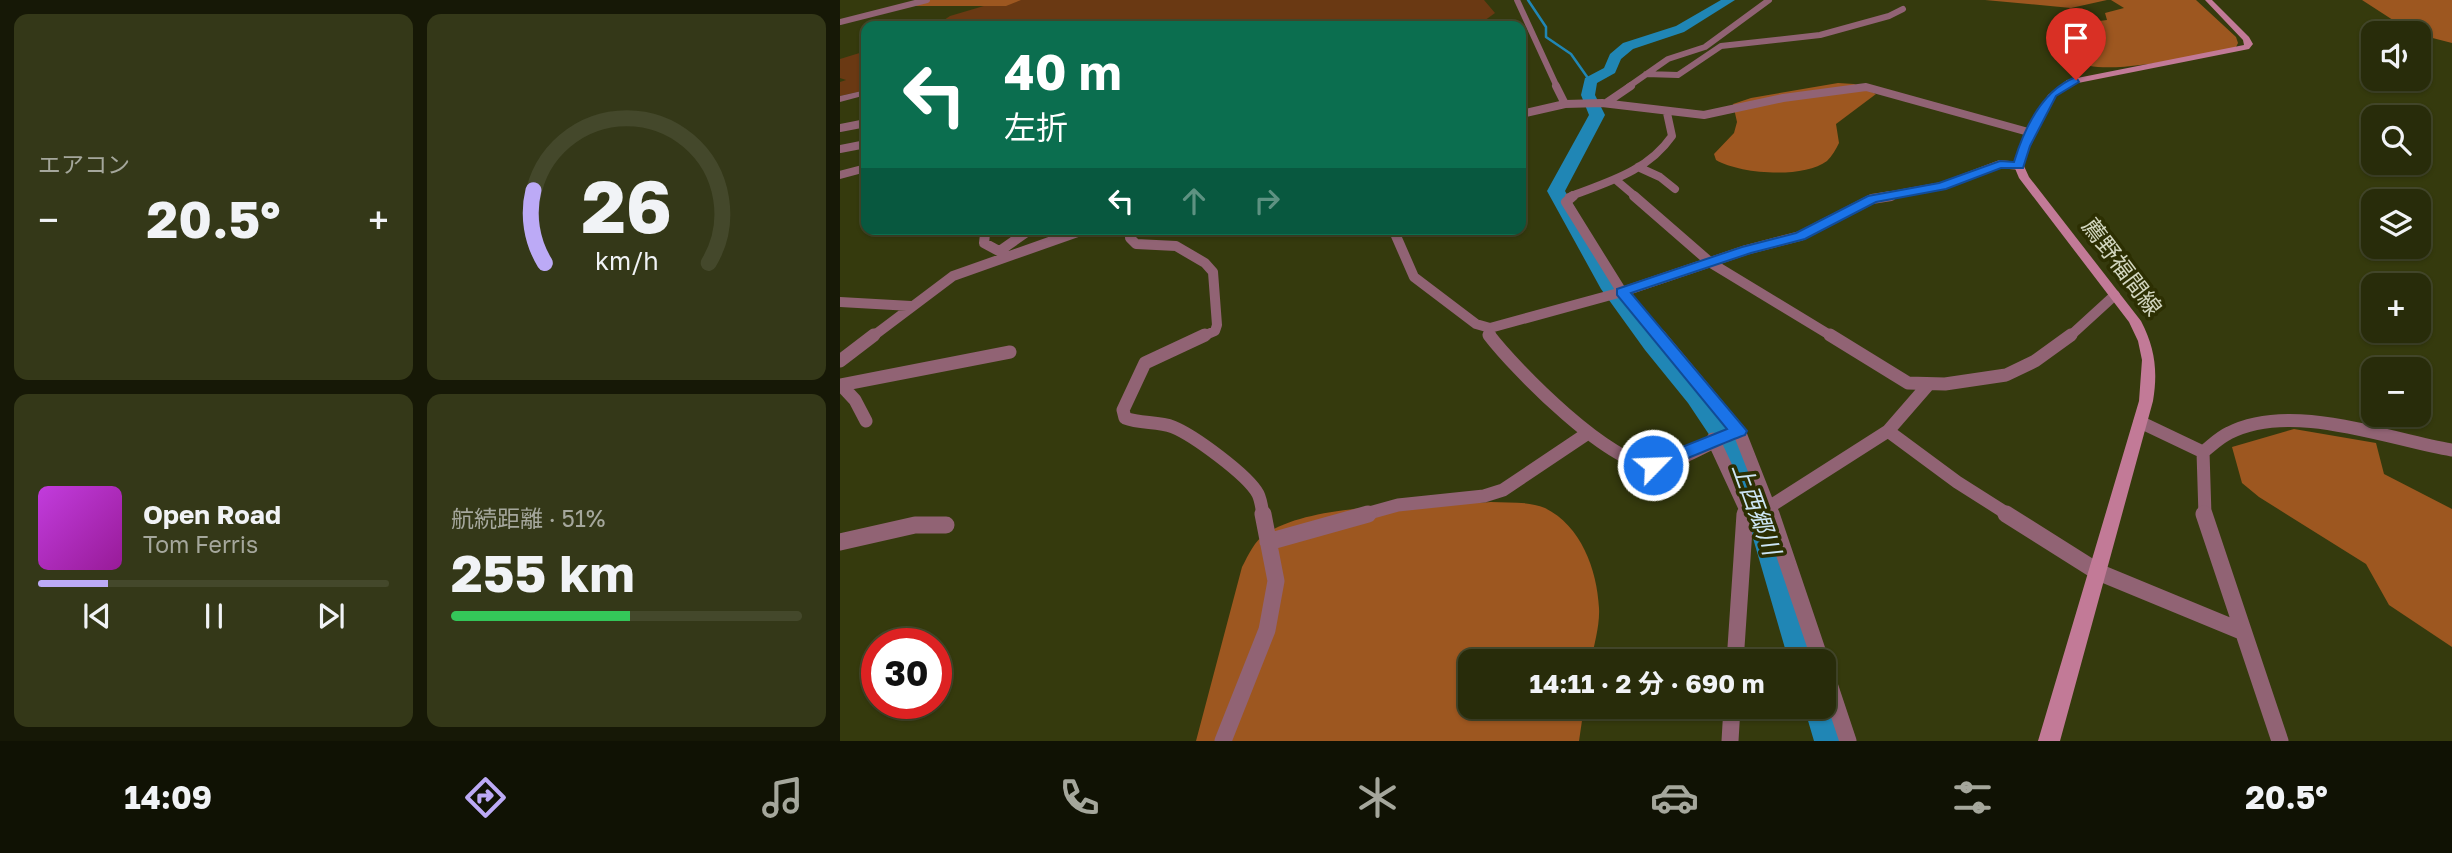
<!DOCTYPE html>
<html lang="ja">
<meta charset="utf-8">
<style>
:root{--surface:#282c0a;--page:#343818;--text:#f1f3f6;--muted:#a5a79c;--line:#44482b;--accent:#bcaaf6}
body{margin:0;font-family:"Golos Text","Noto Sans JP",sans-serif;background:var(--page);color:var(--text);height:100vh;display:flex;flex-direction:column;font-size:26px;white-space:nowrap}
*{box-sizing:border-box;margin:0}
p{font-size:23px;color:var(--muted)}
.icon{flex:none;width:38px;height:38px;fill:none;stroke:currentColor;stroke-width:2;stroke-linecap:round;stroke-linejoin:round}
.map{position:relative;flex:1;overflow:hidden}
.side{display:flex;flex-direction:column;gap:14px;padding:14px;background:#161806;width:840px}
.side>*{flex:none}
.guide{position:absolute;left:21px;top:21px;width:665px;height:214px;border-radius:14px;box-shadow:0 2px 5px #0004,0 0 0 2px var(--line);background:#0b6e4f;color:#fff;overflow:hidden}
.fabs{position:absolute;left:1521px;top:21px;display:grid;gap:14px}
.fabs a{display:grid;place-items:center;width:70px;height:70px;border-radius:14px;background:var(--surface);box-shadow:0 2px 5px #0004,0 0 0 2px var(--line);font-size:35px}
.speed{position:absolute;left:21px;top:628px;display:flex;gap:14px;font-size:35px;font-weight:700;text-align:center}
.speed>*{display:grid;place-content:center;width:91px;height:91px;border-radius:50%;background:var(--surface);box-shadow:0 2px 5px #0004,0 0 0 2px var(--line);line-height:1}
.speed .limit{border:10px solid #d22;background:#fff;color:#111}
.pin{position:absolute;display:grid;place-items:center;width:60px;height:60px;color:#fff;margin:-72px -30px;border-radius:50% 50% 50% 0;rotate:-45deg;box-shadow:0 0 7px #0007}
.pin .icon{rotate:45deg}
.me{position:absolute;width:77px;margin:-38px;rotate:66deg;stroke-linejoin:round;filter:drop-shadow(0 0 5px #0008)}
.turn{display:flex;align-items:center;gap:24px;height:147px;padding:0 28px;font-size:32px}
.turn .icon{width:91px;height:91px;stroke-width:2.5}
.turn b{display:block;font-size:49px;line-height:60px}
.lanes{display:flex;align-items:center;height:66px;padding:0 28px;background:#0003;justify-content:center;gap:35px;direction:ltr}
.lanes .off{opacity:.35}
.big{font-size:52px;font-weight:700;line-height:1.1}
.side .tile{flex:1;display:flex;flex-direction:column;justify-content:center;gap:10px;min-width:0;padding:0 24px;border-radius:14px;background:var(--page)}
.side .dial{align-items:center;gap:0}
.dial svg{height:182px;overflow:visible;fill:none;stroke:var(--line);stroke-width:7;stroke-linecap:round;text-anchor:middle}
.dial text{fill:var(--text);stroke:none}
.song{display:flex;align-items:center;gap:21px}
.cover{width:84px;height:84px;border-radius:10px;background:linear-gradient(135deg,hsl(290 70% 55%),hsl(300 70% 35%))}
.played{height:7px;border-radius:4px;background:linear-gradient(90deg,var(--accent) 20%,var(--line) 20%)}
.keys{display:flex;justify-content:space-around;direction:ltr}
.heat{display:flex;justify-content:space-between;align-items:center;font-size:38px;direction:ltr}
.charge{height:10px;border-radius:5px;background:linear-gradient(90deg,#34c759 51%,var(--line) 0)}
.side .tiles{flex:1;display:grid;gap:14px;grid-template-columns:repeat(2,1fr)}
.trip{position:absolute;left:618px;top:649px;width:378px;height:70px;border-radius:14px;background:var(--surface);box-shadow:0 2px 5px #0004,0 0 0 2px var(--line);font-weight:700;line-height:70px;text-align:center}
.menu{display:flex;height:112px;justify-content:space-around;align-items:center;background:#101204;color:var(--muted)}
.menu .icon{width:49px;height:49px}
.menu .selected{color:var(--accent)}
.menu b{font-size:32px;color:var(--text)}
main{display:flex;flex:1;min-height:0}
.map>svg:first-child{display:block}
</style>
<main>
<section class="side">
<div class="tiles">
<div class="tile"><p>エアコン</p>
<div class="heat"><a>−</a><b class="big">20.5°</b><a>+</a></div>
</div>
<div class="tile dial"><svg viewBox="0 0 100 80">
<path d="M14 69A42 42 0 1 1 86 69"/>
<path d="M14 69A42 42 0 0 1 9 37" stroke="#bcaaf6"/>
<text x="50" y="56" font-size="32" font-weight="700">26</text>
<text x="50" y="72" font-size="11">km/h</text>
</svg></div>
<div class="tile">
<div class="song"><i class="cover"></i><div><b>Open Road</b><p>Tom Ferris</p></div></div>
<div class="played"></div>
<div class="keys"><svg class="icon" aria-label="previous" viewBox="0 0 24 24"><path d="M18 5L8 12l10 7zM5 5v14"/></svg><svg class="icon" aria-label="pause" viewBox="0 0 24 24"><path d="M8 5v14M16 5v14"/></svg><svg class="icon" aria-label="next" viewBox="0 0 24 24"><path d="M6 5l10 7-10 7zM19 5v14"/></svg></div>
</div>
<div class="tile"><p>航続距離 · 51%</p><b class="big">255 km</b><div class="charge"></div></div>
</div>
</section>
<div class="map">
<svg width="1612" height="741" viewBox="0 0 1612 741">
<rect width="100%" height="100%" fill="#353a0d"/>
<path fill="#6a3913" d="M164,0h480l11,13 -18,13h-542l15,-10z
M26,51v39l-26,6v-14l6,-2 -6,-2v-19z"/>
<path fill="#9d5720" d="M78,0h103l-15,6h-95z
M1145,0h122l-36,8z
M1271,0h85l40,37 2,6 -3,6c-30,4 -137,31 -159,11l1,-23 -8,-12 38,-5 -2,-7 19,-5z
M1522,0h90v43l-39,-10z
M998,83l16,1 22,10 -40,30 3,19c-3,6 -7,13 -12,18 -24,18 -87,13 -111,-1l-2,-6 20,-21 3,-11 -4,-18 18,-6z
M1454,429l82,14 8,31 68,35v138l-63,-42 -23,-41 -107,-67 -17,-14 -10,-36z
M651,502c17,1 38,-1 54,6 36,18 52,61 54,100 1,17 -5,37 -8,53l-121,1v45h114l-5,34h-383l46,-174c7,-13 12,-26 25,-34 50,-32 164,-27 224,-31z"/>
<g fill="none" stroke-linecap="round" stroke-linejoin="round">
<path stroke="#2086b5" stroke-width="2.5" d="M688,0l18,27v10l25,17 19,27"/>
<path fill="#2086b5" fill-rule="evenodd" d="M881,0h14l-51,32 -51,17 -12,10 -6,14 -18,10 -2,12 10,20 -40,76 57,96 84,104 41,58 31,72 46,141v2v-2h-35l-41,-141 -28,-70 -32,-48 -43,-53 -44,-61 -54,-98 42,-76 -8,-20 4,-17 19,-10 6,-14 13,-11 53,-17z
M984,691l11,4 17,46h-38l-10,-34h20z"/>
<path stroke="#916374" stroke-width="6" d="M677,0l40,87
M0,22l87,-22
M806,74l32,1 43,-29 99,-11 69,-19 14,-7
M788,87l40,-28 37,-12 64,-47
M1024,87h3"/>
<path stroke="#916374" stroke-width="8" d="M716,86l9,18
M766,103l25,-17
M681,114l44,-10 37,-1 102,12 79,-17 83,-11 166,46
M0,128l26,-5
M0,149l26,-5
M798,167l22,10 15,12
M0,175l26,-7
M776,180l20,17
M729,197c38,-15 78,-25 103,-61l-5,-23
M1041,197l61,-11 58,-22 19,2"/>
<path stroke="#916374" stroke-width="10" d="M733,196l-7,6 56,90 38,45
M794,196l77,67 122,74
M152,229l-7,5 -1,9 22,12
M291,229l-1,9 6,6 40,2 29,17 8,9 4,53 -2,6 -14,6
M553,229l21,48 62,47 14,4 132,-36 124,-42 54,-14 72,-37 19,-3
M161,250l30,-21
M0,302l71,4
M650,328l1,9
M32,337l81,-61 133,-47
M1229,337l46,-42"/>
<path stroke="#916374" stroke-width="13" d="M365,335l-60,28 -22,47 2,8c15,6 33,3 48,9 20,8 75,48 85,67 3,6 4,15 5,21
M649,335c25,33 124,134 166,130 28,-3 57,-25 84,-34
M819,335l80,96 33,84
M990,335l78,48 37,1 61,-9 29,-14 36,-26
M0,361l34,-26
M0,385l170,-33
M1,385l14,15 11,21
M1300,422l63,30
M1048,431l69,51 52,33
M873,439l32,69v7
M905,508l24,-1 119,-76 40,-46
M522,515l36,-10 86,-9 19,-6 85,-57
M1365,515l-2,-63c8,-6 17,-15 26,-19 63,-32 158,6 223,17"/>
<path stroke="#916374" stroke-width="17" d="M931,514l50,148
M1166,514l92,58 143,59
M1364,514l76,227
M0,542l75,-17h31
M428,542l100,-28
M895,662l10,-148
M984,669l24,72
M853,707l39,4
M383,741l44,-111 9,-49 -13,-67
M890,741l2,-34"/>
<path fill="#916374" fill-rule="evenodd" d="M26,90v5l-26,7v-6z"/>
<path fill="#c27a97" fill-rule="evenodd" d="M1365,0h7l37,37 4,7 -4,5 -176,35 -18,12 -30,61 -1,9 5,11 112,144c14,27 17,50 12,80l-93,340h-22l101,-340 3,-41 -4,-19 -9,-19 -110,-144 -5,-12 1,-9 33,-62 19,-15 177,-35 -1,-5z"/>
</g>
<path fill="#1a73e8" stroke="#114b97" stroke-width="2" d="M1236,77l3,5 -23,14 -26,50 -7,22h-22l-55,21 -70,13 -71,37 -54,14 -120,40 116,138 -2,4c-19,6 -86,38 -98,35l-3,-5 3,-4 80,-32 -110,-134v-6l125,-42 54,-14 72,-37 71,-13 61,-22 14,1c10,-33 28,-72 62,-85z"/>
<g text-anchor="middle" stroke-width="7" stroke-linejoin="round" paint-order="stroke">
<g font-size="23" fill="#d2d6bf" stroke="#2c2f02">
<text transform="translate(1282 267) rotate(53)" y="8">薦野福間線</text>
</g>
<g font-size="24" font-style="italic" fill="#cde6f6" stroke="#2c2f02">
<text transform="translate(916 509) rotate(70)" y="8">上西郷川</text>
</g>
</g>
</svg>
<div class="fabs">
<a><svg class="icon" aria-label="sound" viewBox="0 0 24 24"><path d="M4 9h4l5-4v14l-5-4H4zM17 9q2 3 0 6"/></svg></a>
<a><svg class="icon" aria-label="search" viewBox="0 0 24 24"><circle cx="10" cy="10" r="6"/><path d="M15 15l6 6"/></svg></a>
<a><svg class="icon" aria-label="layers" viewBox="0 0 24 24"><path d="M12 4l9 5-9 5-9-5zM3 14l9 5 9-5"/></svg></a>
<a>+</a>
<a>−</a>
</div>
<div class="speed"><div class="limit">30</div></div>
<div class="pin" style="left:1236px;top:80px;background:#d93025"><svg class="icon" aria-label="arrive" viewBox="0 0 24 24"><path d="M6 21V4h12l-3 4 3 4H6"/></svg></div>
<svg class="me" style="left:813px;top:465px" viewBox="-20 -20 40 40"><circle r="17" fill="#1a73e8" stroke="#fff" stroke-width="3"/><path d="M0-11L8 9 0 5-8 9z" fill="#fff"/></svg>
<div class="trip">14:11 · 2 分 · 690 m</div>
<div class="guide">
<div class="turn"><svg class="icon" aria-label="left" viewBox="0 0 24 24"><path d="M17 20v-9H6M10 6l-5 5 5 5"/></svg><div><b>40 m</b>左折</div></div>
<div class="lanes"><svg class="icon" aria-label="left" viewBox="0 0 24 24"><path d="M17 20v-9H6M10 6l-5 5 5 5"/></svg><svg class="icon off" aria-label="ahead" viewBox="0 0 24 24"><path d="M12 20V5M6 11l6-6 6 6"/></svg><svg class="icon off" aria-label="right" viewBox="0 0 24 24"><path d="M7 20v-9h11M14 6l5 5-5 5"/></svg></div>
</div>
</div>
</main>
<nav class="menu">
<b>14:09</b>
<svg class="icon selected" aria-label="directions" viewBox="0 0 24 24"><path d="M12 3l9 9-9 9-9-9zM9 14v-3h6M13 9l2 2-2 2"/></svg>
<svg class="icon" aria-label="music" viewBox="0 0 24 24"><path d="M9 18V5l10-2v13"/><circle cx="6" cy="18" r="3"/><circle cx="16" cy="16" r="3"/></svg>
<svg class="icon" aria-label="phone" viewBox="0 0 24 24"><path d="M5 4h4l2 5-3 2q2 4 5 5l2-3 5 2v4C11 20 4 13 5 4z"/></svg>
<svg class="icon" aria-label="climate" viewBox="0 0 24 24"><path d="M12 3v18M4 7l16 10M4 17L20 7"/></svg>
<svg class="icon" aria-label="car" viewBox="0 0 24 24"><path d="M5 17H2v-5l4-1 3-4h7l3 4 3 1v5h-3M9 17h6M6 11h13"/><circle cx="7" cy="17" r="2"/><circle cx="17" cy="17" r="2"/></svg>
<svg class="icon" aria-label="filters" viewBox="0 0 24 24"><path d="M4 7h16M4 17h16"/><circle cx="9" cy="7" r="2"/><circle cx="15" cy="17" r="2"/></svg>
<b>20.5°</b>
</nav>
